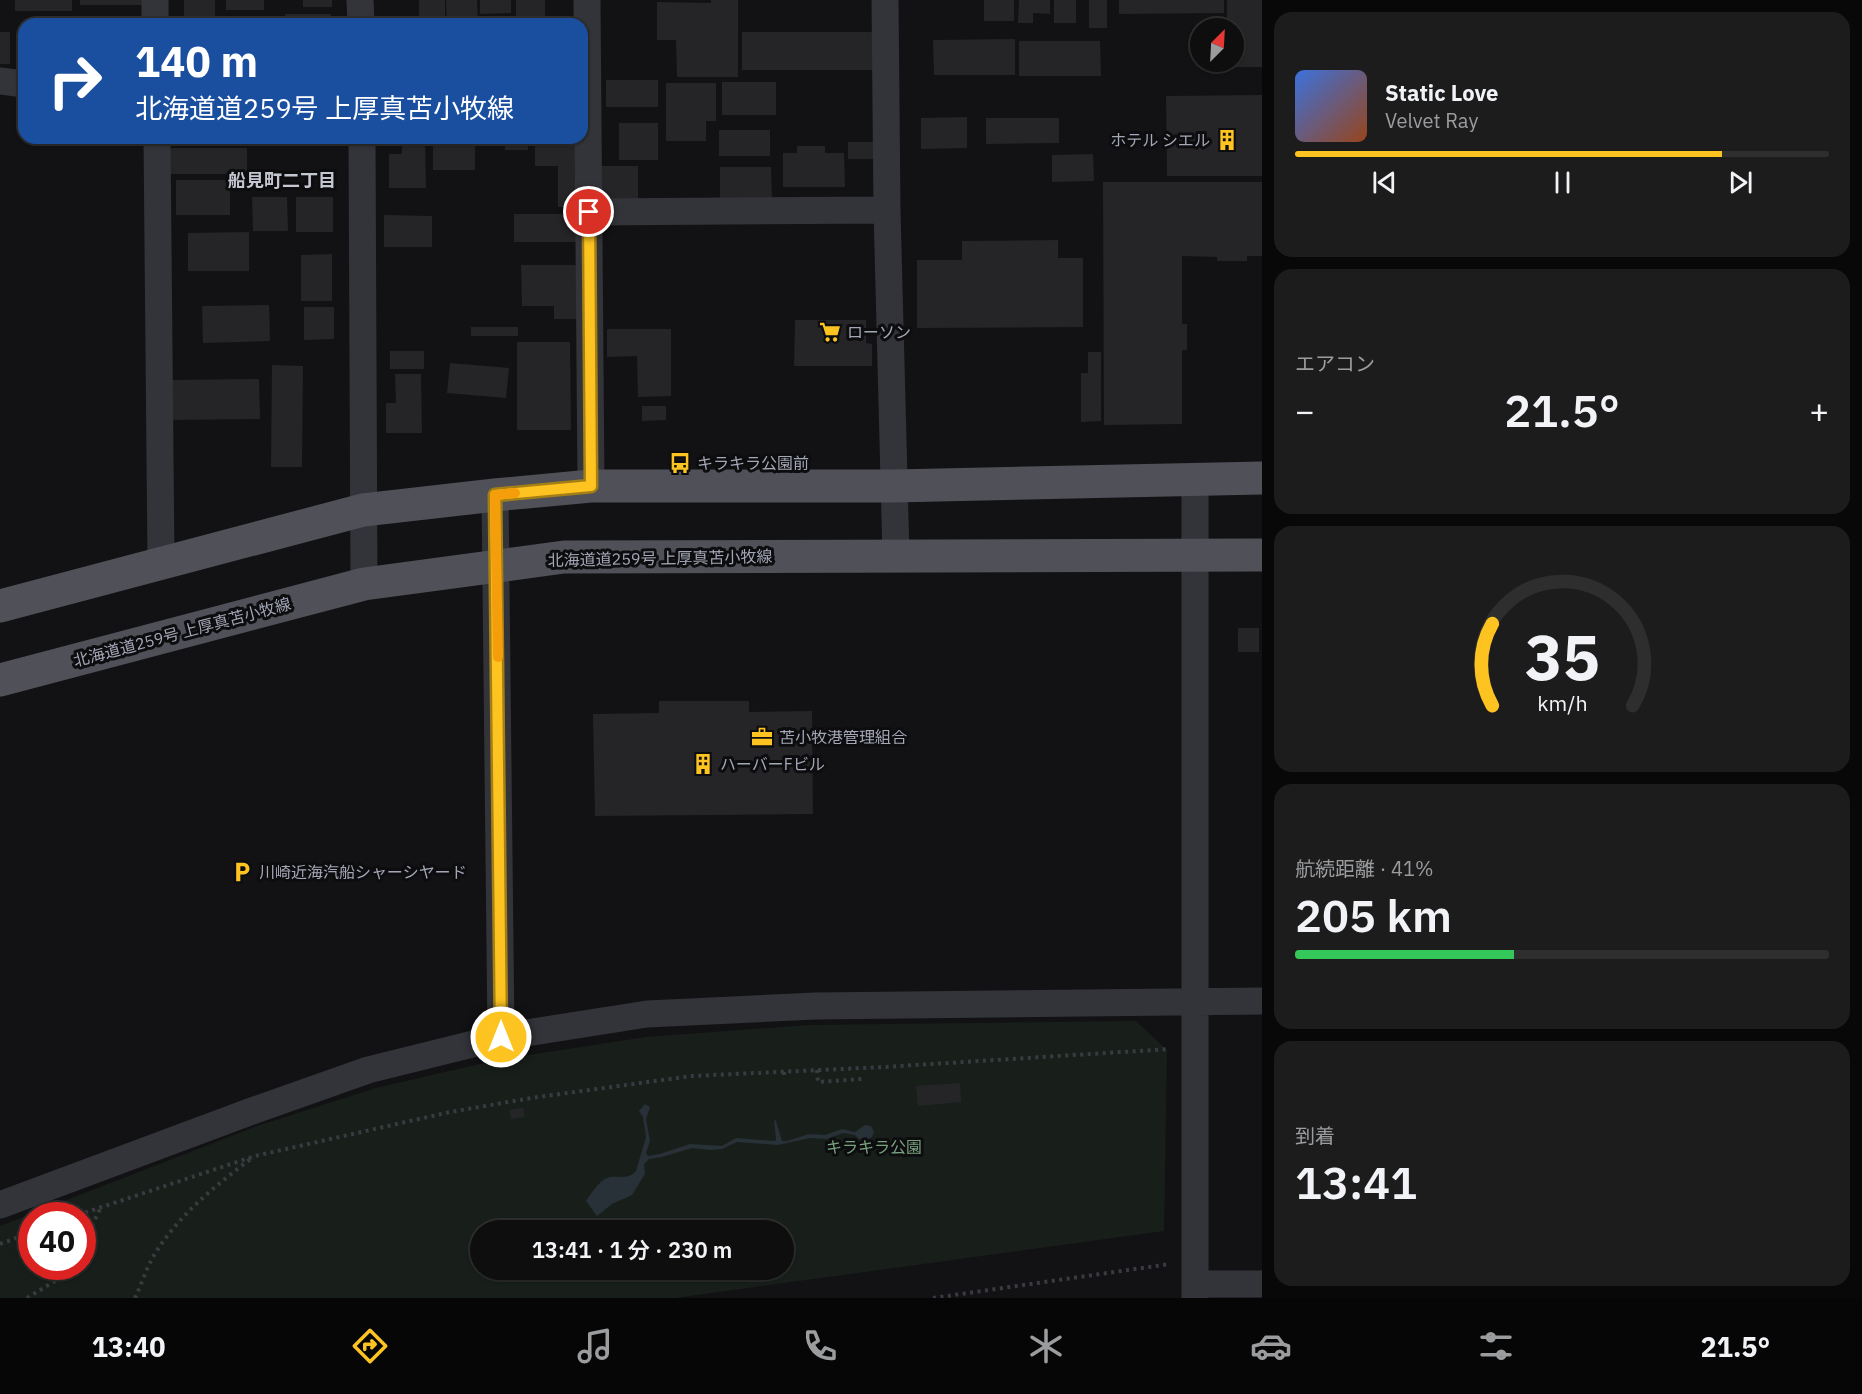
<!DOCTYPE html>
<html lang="ja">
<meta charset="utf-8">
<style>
:root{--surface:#0e0e0f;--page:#1c1c1d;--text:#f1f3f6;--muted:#9b9c9e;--line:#2e2e2f;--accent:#fdc321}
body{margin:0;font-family:"IBM Plex Sans","Noto Sans JP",sans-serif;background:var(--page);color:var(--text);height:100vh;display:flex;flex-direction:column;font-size:22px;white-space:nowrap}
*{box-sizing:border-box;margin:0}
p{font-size:20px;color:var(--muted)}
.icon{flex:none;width:33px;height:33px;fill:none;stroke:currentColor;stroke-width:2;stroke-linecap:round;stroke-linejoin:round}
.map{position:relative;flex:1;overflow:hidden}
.sheet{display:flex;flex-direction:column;gap:12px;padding:12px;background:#080808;width:600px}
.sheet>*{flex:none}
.hud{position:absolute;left:18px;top:18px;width:570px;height:126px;border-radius:18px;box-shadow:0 2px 4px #0004,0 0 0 2px var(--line);background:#1a4fa0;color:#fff;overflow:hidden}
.needle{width:39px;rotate:24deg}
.fabs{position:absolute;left:1190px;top:18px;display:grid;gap:12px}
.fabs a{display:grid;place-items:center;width:54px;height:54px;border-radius:50%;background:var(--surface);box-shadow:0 2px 4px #0004,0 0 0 2px var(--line);font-size:30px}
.speed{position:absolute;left:18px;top:1202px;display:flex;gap:12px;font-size:30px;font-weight:700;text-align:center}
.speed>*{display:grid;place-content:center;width:78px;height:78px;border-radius:50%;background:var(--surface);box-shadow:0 2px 4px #0004,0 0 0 2px var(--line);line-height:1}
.speed .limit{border:9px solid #d22;background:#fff;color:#111}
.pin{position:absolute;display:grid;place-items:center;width:51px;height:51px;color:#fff;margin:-26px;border:3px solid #fff;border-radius:50%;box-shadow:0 2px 6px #0007}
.me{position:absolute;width:66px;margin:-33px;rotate:0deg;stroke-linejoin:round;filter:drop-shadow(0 0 4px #0008)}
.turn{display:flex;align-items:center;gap:21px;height:126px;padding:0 18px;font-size:27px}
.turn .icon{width:78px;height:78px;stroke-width:2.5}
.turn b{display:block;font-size:42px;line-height:51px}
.big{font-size:45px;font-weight:600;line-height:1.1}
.sheet .tile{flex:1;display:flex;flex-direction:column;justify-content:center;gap:9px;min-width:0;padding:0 21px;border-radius:18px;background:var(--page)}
.sheet .dial{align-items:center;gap:0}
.dial svg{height:156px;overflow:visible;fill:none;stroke:var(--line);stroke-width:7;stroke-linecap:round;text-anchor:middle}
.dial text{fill:var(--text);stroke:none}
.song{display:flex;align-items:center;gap:18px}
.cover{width:72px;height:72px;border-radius:9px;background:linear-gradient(135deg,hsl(220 70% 55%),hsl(20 70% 35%))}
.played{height:6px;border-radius:3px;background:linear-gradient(90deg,var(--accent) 80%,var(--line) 80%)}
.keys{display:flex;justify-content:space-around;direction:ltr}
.heat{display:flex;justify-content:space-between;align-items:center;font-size:33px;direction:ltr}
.charge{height:9px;border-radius:4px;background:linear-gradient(90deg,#34c759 41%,var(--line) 0)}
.trip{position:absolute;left:470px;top:1220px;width:324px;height:60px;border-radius:30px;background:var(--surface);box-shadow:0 2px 4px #0004,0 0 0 2px var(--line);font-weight:600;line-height:60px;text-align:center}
.dock{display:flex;height:96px;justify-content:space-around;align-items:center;background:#060606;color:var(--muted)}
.dock .icon{width:42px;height:42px}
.dock .selected{color:var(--accent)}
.dock b{font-size:27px;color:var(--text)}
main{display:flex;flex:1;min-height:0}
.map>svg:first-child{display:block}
</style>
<main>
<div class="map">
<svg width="1262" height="1298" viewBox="0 0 1262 1298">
<rect width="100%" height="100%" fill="#121214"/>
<path fill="#181f1a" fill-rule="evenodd" d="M1136,1021l31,29 -3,181 -489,67h-675v-72l260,-101 116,-37 121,-28 149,-23 163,-12zM32,1215h50v51h-50zM480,1230h303v39h-303z"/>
<path fill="#283038" d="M645,1104l5,3 -4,12 4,22 -4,12 2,3 12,-2 30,-10 32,2 14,-8 39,3 1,-2 -2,-19 2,1 6,20h5l22,-7 16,1 17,-6 13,3 10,-7 6,1 3,6 -2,5 -6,3 -7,-1 -4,-4 -12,-2 -16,6 -17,-1 -32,7 -41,-3 -15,7 -12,1 -18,-2 -30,9 -13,2 -5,5 1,10 -13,21 -20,9 -15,12 -11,-15c5,-7 11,-17 19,-22 10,-6 22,3 31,-8l10,-34 -3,-20 -4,-6z"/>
<path fill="#252528" d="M15,0h57v11h-57z
M80,0h67v5h-67z
M184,0h31v24h-41v-4h10z
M226,0h38v10h-38z
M303,0h29v7h-29z
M419,0h26v21h-26z
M446,0h31l1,24h-31z
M480,0h31v13l-31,1z
M516,0h29v24h-29z
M711,0h27v77h-61l-1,-37h-19v-38l54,1z
M984,0h30v21h-30z
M1019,0h31v14l-17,-1v10h-15z
M1054,0h22v23h-22z
M1089,0h18v28h-18z
M1119,0h105v13l-105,1z
M1227,0h35v67h-35v-5h6v-34h-6z
M285,14h46v10h-46z
M0,32h10v32h-10z
M742,32h134v38h-134z
M1015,39v36h-81l-1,-35z
M1019,41h81l1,35h-82z
M606,80h52v27h-52z
M722,82h54v33h-54z
M666,83h50v38h-10v20h-40z
M1262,95v81h-95l-1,-80z
M967,117v31l-46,1v-31z
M986,118h73v25l-73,1z
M619,123h39v37h-39z
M719,130h51v26h-51z
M402,138h23l1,50h-37v-34h13z
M535,138h46v69h-23v-41h-23z
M505,139h23v11h-23z
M433,141h42v29h-42z
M848,142h26l-1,17h-25z
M797,146h28v7h19l1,34h-62v-34h14z
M170,148h77v26h-77z
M1093,154l1,27 -42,1v-27z
M601,166h37v37h-37z
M720,167h51l1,34h-52z
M176,180h54v35h-54z
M1103,182h159v74h-15v5h-30v-4l-35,-1v68h5v26h-5v74l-78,1z
M252,197h35l1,34h-35z
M296,197h37v35h-37z
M514,214h63v28h-63z
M384,215l48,1v31h-48z
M249,232v39h-61v-38z
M1058,240v18h25v69l-166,1v-68h45v-19z
M332,254v47h-31v-46z
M521,265h62v54h-29v-13h-32z
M269,305l1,36 -67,2 -1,-37z
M304,307h30v32l-30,1z
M795,320h71v23l6,1v22h-78z
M471,327h47v9h-47z
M607,329h64v67l-33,1 -1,-41 -30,1z
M517,342h53l1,88h-54z
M390,351h34v18h-34z
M1088,352h13v69l-20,1v-49h7z
M450,363l59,5 -3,30 -59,-5z
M272,365l31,1 -1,101h-31z
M395,374h26l1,59h-36v-30h10z
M259,379l1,40 -89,1 -1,-40z
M642,406h24v14l-24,1z
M1238,628h21v24h-21z
M659,701h90v11l63,-1 1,103 -218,2 -2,-102 66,-1z
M960,1083l1,19 -43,4 -2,-20z
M523,1108l2,9 -14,2 -2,-9z"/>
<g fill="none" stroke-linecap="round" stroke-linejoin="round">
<path stroke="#393b40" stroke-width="4" stroke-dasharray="3 4.5" stroke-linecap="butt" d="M817,1070l1,12 45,-3
M784,1072v6
M78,1215l177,-59 195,-44 88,-15 154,-21 192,-9 286,-18
M0,1244l32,-12
M82,1246l19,-39
M27,1298l33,-20 9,-12
M135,1298c7,-15 12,-32 21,-46 24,-38 60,-67 96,-94
M933,1298l237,-34"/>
<path stroke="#333439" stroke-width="27" d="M155,0v24
M360,0l1,24
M587,0l4,486
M885,0l2,210 9,346
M0,81l24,3
M157,138l4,425
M362,138l2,446
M589,212l298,-2
M1195,479v819
M495,495l6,542
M0,1205l252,-94 116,-41 133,-33 146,-23 168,-8 447,-5
M1195,1284h67"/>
<path stroke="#4f5058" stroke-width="33" d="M0,606l363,-96 132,-15 96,-9h303l368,-8
M0,680l364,-96 200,-27 698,-2"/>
</g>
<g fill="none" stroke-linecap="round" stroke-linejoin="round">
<defs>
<path id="route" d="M501,1037l-6,-542 96,-9 -2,-274"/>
</defs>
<use href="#route" stroke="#a47f15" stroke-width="15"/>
<use href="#route" stroke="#fdc321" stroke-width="10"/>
<path stroke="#f59e0b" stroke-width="10" d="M498,657l-3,-162 20,-2"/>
</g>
<defs>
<symbol id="building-bare" viewBox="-9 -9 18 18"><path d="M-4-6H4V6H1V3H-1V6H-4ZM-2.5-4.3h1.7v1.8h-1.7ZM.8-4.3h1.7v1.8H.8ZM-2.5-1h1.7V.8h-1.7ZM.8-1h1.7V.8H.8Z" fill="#fdc321" stroke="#0d0d0f" stroke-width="2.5" paint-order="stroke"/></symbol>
<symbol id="supermarket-bare" viewBox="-9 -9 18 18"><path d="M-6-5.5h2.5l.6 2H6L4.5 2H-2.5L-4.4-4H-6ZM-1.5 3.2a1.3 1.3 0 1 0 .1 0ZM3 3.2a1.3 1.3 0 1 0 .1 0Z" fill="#fdc321" stroke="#0d0d0f" stroke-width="2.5" paint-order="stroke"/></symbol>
<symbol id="bus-bare" viewBox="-9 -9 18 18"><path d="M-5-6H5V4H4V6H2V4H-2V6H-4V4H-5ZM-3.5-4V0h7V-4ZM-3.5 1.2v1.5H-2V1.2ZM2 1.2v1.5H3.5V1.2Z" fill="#fdc321" stroke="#0d0d0f" stroke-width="2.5" paint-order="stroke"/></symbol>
<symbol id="office-bare" viewBox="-9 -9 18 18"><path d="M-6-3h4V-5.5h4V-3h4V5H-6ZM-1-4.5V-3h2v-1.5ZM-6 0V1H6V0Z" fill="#fdc321" stroke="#0d0d0f" stroke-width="2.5" paint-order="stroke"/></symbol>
<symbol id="parking-bare" viewBox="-9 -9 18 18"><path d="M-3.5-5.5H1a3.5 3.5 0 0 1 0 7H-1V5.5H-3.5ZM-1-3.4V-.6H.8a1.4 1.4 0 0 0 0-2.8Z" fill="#fdc321" stroke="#0d0d0f" stroke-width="2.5" paint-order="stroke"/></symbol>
</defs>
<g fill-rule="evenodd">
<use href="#building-bare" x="1212" y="125" width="30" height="30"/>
<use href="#supermarket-bare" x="815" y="317" width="30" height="30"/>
<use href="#bus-bare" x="665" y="448" width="30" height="30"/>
<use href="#office-bare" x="747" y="722" width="30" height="30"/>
<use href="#building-bare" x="688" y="749" width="30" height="30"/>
<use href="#parking-bare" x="227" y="857" width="30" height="30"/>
</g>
<g text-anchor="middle" stroke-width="6" stroke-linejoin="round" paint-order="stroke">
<g font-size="16" fill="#a3a7b6" stroke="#0d0d0f" text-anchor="start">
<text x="1210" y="146" text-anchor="end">ホテル シエル</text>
<text x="847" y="338">ローソン</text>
<text x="697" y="469">キラキラ公園前</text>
<text x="779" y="743">苫小牧港管理組合</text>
<text x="720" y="770">ハーバーFビル</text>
<text x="259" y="878">川崎近海汽船シャーシヤード</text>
</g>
<g font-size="16" fill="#a3a7b6" stroke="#0d0d0f">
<text transform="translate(660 558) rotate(-1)" y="6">北海道道259号 上厚真苫小牧線</text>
<text transform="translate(182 632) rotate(-15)" y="6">北海道道259号 上厚真苫小牧線</text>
</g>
<g font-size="16" fill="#78a27e" stroke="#0d0d0f">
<text x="874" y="1153">キラキラ公園</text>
</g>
<g font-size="18" font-weight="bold" fill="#c4c7d1" stroke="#0d0d0f">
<text x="282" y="187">船見町二丁目</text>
</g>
</g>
</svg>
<div class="fabs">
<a><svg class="needle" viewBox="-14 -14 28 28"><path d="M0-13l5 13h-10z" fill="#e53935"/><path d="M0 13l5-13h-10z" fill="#9b9c9e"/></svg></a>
</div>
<div class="speed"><div class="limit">40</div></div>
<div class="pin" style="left:589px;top:212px;background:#d93025"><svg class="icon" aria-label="arrive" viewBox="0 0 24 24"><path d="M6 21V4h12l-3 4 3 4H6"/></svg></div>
<svg class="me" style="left:501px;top:1037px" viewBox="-20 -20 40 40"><circle r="17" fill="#fdc321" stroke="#fff" stroke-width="3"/><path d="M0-11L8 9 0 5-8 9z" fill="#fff"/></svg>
<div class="trip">13:41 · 1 分 · 230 m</div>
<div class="hud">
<div class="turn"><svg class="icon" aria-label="right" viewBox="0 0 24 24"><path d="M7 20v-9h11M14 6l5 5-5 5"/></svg><div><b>140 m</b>北海道道259号 上厚真苫小牧線</div></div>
</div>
</div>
<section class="sheet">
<div class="tile">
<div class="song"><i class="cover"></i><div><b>Static Love</b><p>Velvet Ray</p></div></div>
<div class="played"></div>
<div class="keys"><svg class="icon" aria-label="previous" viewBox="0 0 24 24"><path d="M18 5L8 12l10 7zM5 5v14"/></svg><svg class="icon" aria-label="pause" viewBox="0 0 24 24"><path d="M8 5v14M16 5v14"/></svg><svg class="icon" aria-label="next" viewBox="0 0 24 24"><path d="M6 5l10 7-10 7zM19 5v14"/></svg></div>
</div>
<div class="tile"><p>エアコン</p>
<div class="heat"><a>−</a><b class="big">21.5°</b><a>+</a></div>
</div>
<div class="tile dial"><svg viewBox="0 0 100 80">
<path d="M14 69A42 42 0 1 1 86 69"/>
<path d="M14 69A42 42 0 0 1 14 27" stroke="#fdc321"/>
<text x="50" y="56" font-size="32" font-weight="700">35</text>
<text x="50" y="72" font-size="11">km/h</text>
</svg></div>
<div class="tile"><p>航続距離 · 41%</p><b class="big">205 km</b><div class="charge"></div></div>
<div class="tile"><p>到着</p><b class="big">13:41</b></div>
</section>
</main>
<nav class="dock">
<b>13:40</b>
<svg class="icon selected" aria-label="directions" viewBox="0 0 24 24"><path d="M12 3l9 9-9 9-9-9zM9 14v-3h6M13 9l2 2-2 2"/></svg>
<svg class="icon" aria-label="music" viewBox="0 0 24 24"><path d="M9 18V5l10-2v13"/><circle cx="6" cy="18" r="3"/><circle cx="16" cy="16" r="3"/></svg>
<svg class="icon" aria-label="phone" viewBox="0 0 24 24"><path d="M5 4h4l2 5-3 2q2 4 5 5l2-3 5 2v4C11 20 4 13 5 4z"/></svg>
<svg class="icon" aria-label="climate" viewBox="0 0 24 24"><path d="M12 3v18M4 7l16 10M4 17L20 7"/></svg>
<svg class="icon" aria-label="car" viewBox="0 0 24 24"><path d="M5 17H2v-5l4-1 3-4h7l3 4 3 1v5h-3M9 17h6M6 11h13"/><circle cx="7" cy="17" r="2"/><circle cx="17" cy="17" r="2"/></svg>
<svg class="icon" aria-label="filters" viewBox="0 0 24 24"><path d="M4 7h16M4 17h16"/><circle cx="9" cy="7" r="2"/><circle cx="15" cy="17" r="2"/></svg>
<b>21.5°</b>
</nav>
